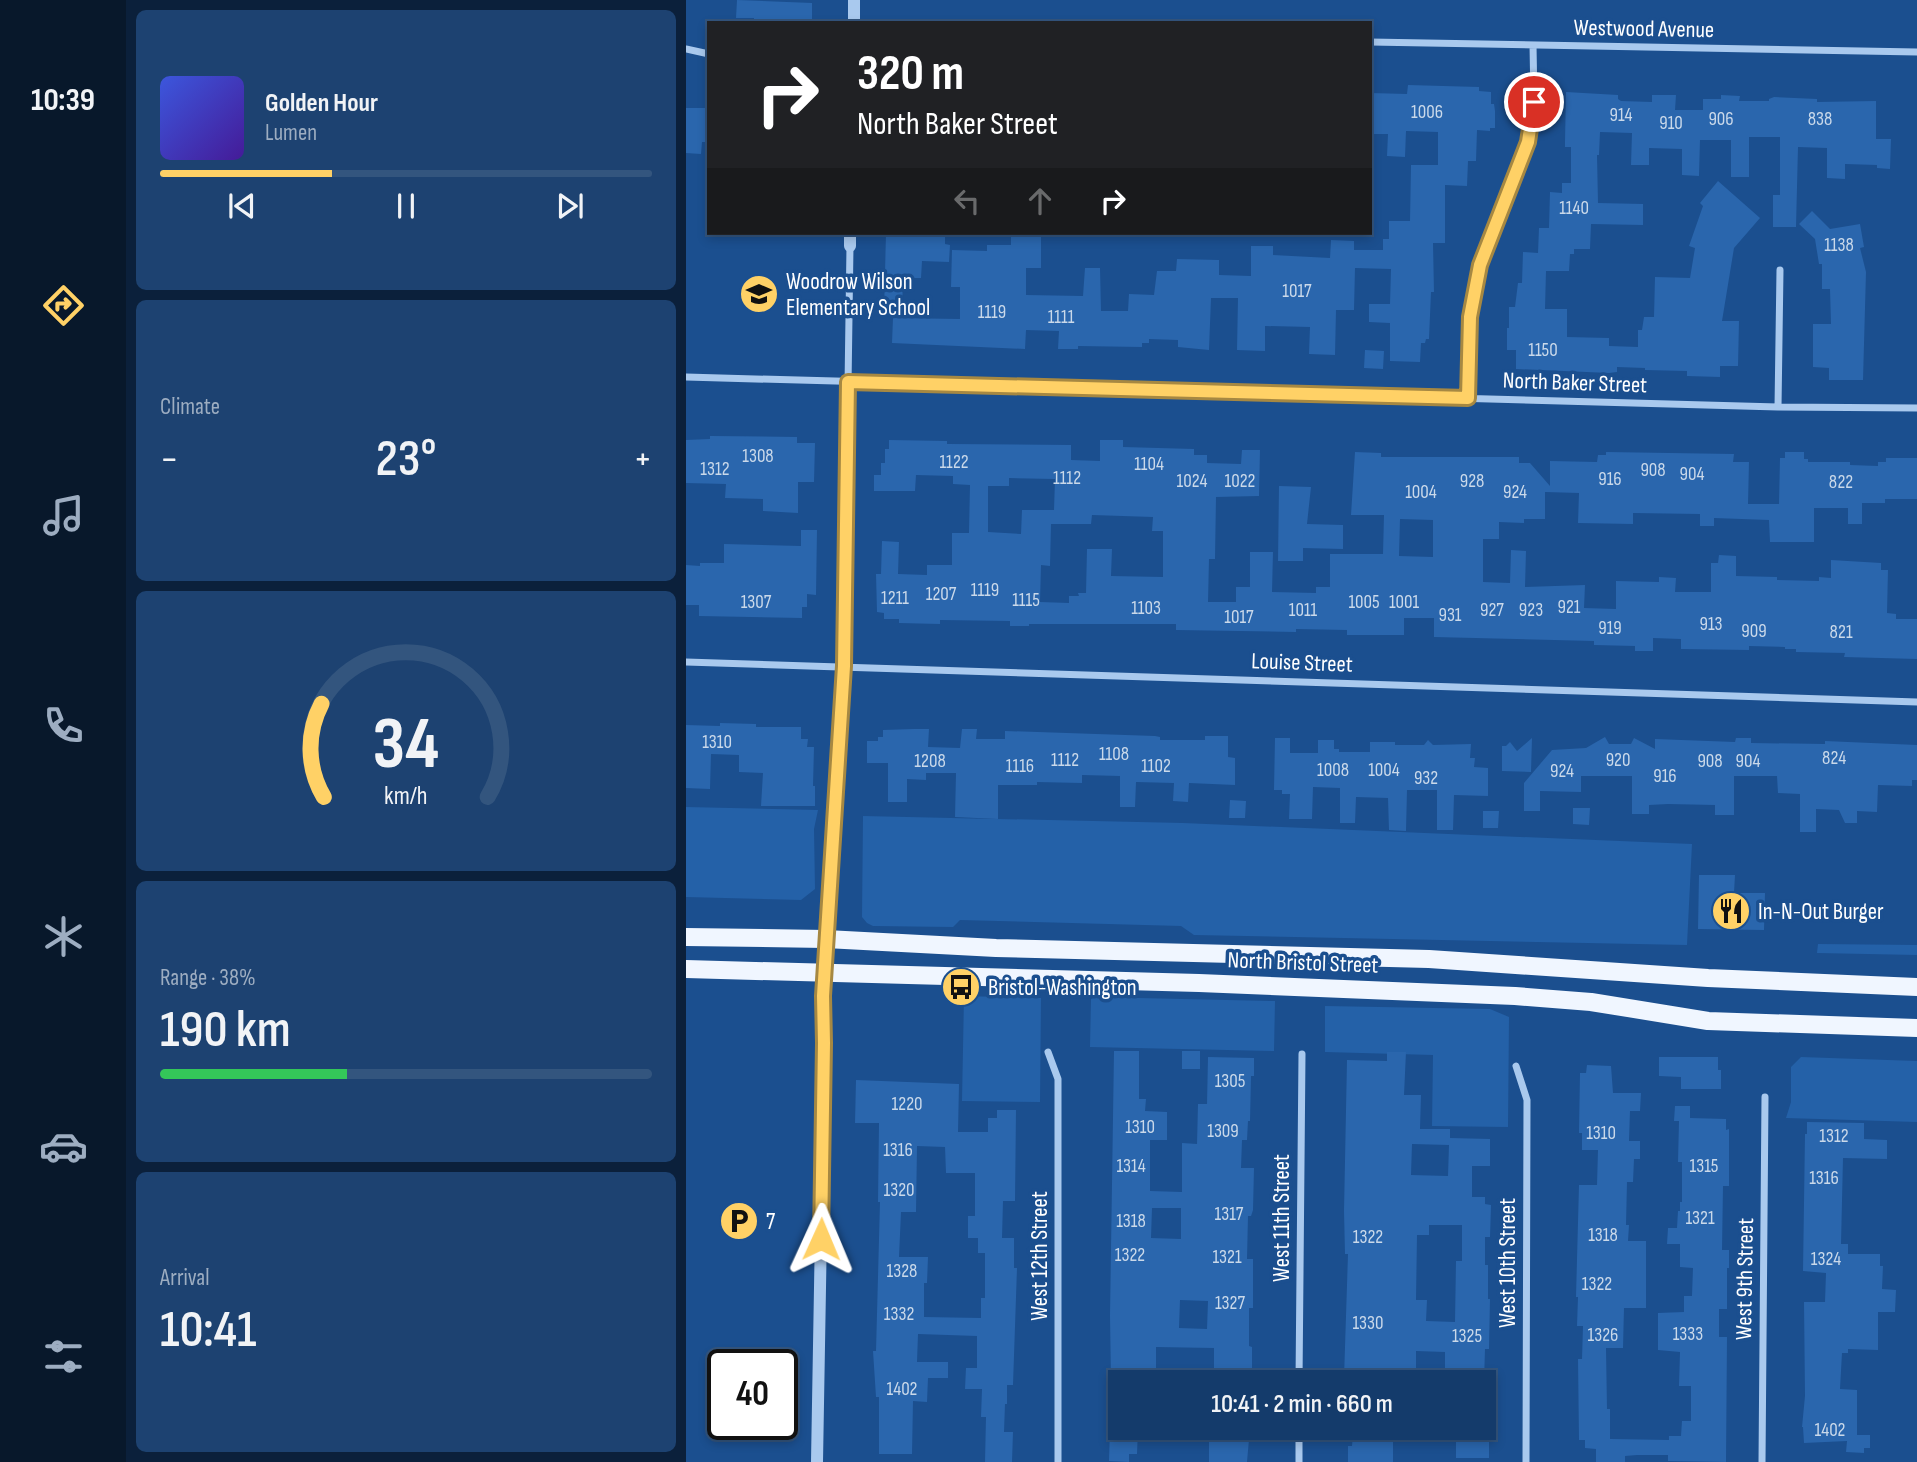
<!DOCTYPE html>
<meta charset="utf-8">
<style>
:root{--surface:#143b6b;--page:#1d4271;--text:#f1f3f6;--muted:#9dadc1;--line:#33557e;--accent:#ffd166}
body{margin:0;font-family:"Sofia Sans Condensed",sans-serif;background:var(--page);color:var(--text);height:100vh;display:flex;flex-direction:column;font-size:26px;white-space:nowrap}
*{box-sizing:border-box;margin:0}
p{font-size:23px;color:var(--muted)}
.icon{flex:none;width:38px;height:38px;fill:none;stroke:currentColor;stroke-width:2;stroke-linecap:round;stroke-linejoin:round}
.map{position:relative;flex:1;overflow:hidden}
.drawer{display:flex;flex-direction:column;gap:10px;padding:10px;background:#0b203b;width:560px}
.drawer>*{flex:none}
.hud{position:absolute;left:21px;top:21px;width:665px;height:214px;border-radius:0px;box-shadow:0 4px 10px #0003,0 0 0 2px var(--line);background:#202124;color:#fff;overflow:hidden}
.speed{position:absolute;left:21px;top:1349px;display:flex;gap:14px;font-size:35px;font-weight:700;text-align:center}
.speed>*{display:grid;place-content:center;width:91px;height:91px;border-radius:50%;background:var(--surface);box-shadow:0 4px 10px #0003,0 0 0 2px var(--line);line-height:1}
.speed .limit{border:4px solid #111;border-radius:10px;background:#fff;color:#111}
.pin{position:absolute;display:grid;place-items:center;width:60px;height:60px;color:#fff;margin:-30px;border:4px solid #fff;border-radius:50%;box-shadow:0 2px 7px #0007}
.me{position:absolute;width:77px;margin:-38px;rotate:1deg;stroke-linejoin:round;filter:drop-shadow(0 0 5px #0008)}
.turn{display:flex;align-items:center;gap:24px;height:147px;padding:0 35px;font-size:32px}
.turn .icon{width:91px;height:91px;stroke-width:2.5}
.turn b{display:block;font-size:49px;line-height:60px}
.lanes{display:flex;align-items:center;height:66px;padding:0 35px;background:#0003;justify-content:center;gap:35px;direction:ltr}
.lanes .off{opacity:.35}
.big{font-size:52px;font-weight:600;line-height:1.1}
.drawer .tile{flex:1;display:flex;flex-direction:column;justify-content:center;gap:10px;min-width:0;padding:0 24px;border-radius:10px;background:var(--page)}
.drawer .dial{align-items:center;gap:0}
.dial svg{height:182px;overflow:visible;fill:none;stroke:var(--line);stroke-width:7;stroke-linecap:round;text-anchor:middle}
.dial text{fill:var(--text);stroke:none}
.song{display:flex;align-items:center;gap:21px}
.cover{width:84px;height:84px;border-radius:10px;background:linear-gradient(135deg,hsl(230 70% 55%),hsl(260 70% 35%))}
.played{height:7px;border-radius:4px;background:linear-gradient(90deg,var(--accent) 35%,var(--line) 35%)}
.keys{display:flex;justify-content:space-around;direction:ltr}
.heat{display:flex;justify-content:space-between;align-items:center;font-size:38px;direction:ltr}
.charge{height:10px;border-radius:5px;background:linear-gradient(90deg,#34c759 38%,var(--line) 0)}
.trip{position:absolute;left:422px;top:1370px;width:388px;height:70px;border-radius:0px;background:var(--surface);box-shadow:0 4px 10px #0003,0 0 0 2px var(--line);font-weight:600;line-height:70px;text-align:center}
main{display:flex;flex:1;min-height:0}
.dock{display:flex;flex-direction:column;width:126px;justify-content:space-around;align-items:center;background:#08182b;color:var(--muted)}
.dock .icon{width:49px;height:49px}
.dock .on{color:var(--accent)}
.dock b{font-size:32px;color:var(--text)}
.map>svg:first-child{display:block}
</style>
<main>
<nav class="dock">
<b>10:39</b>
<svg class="icon on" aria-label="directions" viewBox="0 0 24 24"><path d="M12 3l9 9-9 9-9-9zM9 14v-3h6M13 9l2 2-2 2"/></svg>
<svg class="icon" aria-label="music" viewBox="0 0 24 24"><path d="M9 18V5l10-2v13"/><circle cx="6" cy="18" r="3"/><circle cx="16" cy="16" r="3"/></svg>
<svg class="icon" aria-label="phone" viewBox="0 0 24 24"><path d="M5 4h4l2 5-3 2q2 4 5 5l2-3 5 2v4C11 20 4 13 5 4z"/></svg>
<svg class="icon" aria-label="climate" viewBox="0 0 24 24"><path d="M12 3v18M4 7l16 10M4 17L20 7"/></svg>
<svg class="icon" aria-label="car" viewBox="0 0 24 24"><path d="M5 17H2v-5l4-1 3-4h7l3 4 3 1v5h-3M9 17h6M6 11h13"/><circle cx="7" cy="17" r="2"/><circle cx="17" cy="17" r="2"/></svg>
<svg class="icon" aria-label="filters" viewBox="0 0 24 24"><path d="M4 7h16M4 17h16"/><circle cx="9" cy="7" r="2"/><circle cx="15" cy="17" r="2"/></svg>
</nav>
<section class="drawer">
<div class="tile">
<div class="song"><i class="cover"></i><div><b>Golden Hour</b><p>Lumen</p></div></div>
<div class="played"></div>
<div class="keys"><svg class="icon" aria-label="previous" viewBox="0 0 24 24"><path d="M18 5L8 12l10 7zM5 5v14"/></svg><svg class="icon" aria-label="pause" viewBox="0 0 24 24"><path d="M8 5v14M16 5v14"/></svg><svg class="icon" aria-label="next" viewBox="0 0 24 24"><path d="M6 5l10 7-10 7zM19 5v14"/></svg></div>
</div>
<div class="tile"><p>Climate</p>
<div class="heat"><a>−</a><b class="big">23°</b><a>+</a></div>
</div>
<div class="tile dial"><svg viewBox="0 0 100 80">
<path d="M14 69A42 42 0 1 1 86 69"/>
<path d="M14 69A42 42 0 0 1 13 28" stroke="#ffd166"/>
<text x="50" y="56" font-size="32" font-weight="700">34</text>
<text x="50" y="72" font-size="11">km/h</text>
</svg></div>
<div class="tile"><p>Range · 38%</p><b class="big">190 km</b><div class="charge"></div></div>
<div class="tile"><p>Arrival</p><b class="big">10:41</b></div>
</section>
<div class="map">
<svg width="1231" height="1462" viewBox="0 0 1231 1462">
<rect width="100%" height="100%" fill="#1b4f8f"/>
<path fill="#2461a8" d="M0,807l132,3 -4,19 1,60 -14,11 -115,-3z
M177,816l320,7 509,21 -5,101 -493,-10 -13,-9 -221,-6 -7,7 -80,-1 -6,-3 -5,-6z
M1132,944l99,1v10l-100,-2z
M278,996l77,2 -1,104 -78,-1z
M408,997l181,4 -1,50 -184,-4 1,-48z
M639,1006l165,3 19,8 -1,110 -76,-1 1,-71 -108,-3z
M1115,1057l116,4v61l-131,-4 5,-16v-35z"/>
<path fill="#2a66ad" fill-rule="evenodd" d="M51,0l75,3v20h-58v-5h-18z
M722,85l71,2v4l12,1v12h3l1,7v17h-5v3l-13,-1 -1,31h-8l-1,25 -22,-1v58h-12l1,49h-3l-2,47h-3l-1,4h-4l-1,19 -30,-1v-38l-21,-1v-18h21l1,-35 -36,-1 -1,42h-18l-1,45 -26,-1 1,-27 -45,-1v25l-28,-1 1,-52h-27l-2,52 -31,-3v-7l-29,-1v4h-7v4l-64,-1v3h-20l1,-18 -33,-1 -1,19 -133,-6 1,-25 67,1v-32h-9l1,-37 35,1v-6h24v-12h30v35h-15v27l57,1 2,-28h15l1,43h27l1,-17 25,1 3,-24h19l1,-12 42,1v15l32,1v-30h22v9l57,3 1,-18 23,1v9h29v-11h6v-18h21l1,-56h27v-33l-32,-1 -1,26 -18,-1 1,-22h-18v-41l37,1z
M880,92l52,3v4l3,2 31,1v-7h24l-1,15h28v-11h18v-4l19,1 -1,5h30v-2l5,-2 43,2v3l59,-1v38h15l-1,30 -13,-1v-3l-32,-1v15l-18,-1v-30l-29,-1 -2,80h-23v-32h7v-58h-31v40h-18v-37h-31l-1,36 -17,-1v-26l-33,-1v17h-18l1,-32 -32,-1 -1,23h-2l1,48 45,1v21l-52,-1 -1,25h-16v5h-4l-1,17h-23l-1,38h22v28l42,1v8l29,1v-17h4l2,-13h10l1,-40 35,1 5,-30 -6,-2 14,-40 -3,-3 18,-22 42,37 -26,30 -12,73h17l-1,45h-18v11l-33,-1v-5l-42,-1v-2l-28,-1v5l-8,1 -93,-4v-19h-9v-22h2v-21h6l3,-24h4l1,-31 15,1 1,-25h10l1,-36 12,1v-10h9v-36h-6v-6z
M0,108h21v34h-5l-1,12 -15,-1z
M1126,211l18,18 30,-5 4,23 -4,1 6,24 -3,108h-34v-12l-16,-1v-43h18l-1,-35h-8v-25h-3l-4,-25 -16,-15z
M200,233h59v11l5,1 -1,17 -27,-1 -1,17h-18l-1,34h-18z
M679,350l19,1 -1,18 -19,-1z
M24,436l87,1v6h18l-1,39h-16v31l-35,-2v-12l-38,-1 1,-14 -40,-1v-43l24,-1z
M203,440l58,1v3l124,1v15l29,1v-21h23v7l71,2v6h13v8l34,1 1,-14h18l-1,46 -43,1 -1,62h-6l-1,43h28v-15h14v-35h23l-1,40 44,1v-6h14v-33h53l1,-39h-33l4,-63 26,1v4h138v6h11l20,23v-25l47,1 1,-7h8v-3l128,2 -1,8h16l-1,42h31l1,-46h5v-6h19v7h4v3h42v3l28,1v-4h8v-4h31v41h-32v4h-23v21h-14v-16h-34v34h-44l-1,-22 -55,-2v8h-14v-12l-67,-1v11l-55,-1 1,-30 -34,-1v27h-21v4l-25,-1v17h-16v43l27,1 1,-33 15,1 -1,36 60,-2 -1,23 32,1v-28l43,1v-5l17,1 -1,14h36v-29h7l1,-8 17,1v20l41,1v3l42,1v-4l12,1v-18l50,3v7h7l-1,43 9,1v5h21v40l-73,-2 1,-4 -49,-1v-3h-11v-2l-36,-1v4l-68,-1v-10l-28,-1v13h-18v-5l-41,-1v-4l-160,-4v-19h-30v17h-57v-5l-51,-1v3l-120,-2v-6h-147v2h-19v-5l-70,-1v4l-41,-1v-4h-15v-6l-7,-1 -1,-38h5l1,-33 17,1 -1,32 29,1v-10h25v-32h17l1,-48 -17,-1v-8l-37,-1 -1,16h-41v-16h7v-12h4v-14h4zM323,478l46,1 -1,31h-32l-1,24 -33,-2v-46h21zM406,515l61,2 -1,14h11v46l-52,-1 1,-27h-25l-1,44h-8l1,3h-10v7l-29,-1 1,-37 9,1 1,-42h40zM714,519l33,1v37l-34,-1z
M593,486l32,1 -4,37 36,1v24l-40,-1v13h-25z
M115,530h16l-1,65 -9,-1v13h-5v11l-103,-2v-11h-13v-40l14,1v-3h24v-19l77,2z
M34,723l36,1v3h45v12h7l-1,8h7l-1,39h2v20h-54l2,-33 -24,-1v-17l-28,-1 -1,35 -24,-1v-63l34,1z
M228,729h15l-1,18 32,1 2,-19h15l-1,10h29v-8l150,5 5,1v3h45v-4h23v21l7,1v27l-46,-2 -1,19 -15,-1 1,-18 -38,-1 -1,25h-15v-31l-38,-1v8l-45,-1v3h-39v34l-43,-2 1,-44h-30v7l-19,-1v23h-19v-39h-21v-22h11v-4h5v-7z
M919,737l4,7h22l3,-6 21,11v-10l80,3 1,-4h15v5l74,1v-3l92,4v35h-5v6l-34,-1 -1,27 -20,-1v12h-12l-6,-13 -23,-1v23h-16v-38l-22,-1 -1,-17h-43v39h-19v-10l-47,-1 -19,1v9h-17v-38h-51v16l-41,-1v20h-16v-28l28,-33 34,-2z
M589,738h15v15h28v-13h16v9h5v3h31v-10h25v3h29l4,-5 5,5 38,-1 -1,14h5l-1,9 14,1v28l-34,-1 -1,35h-16v-40h-30l-1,41 -17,-1 -1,-32 -32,-1 -1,26h-15v-35l-27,-1 -1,32h-23l1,-25h-8v-4h-8z
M846,738l-1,34 -29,-1v-25h4l4,-4 7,9z
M544,800l16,1 -1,17h-16z
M887,808h17l-1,17 -16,-1z
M797,811h16l-1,17h-15z
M1013,875h36l-1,18h31l-1,37 -66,-1z
M428,1051h25v48h7l-1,12 22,1v28h-17v51l32,1v-49l15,1 1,-40h9l1,-47 46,1v18h-3l-1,45h-2l-1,19h-5l-1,28h13l-1,42 -2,6h-3l-1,43h6v49h-4v38l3,1v25l-6,-1v11h-32v-34l-58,-1v21h-7v14h-38l-1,-66zM466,1208h29v31l-30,-1zM494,1300l28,1 -1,28 -28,-1z
M496,1051h18v18h-18z
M701,1052h19l-2,43h17l-1,34h30v9l40,1v27h-18v31h13v7l6,1 -1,32h-5v28h3v34h2l-1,50h-4l-1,33h-28v-12h-11v-18l-29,-1v31h-15v-4h-57l4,-124h-3l-1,-43 3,-151 40,1zM726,1144l37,1 -1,31 -37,-1zM743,1225h33v36h-6l-1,61 -29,-1 1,-21h-11l1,-65h12z
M973,1057h59v13h3v19h-40v-12l-22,-1z
M901,1065l24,1 2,27h28l-1,18h-10l-1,30h11v18h-6l-1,23h-6l-1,43h3l-1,16h18v67h-22l-1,40h-17l1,61h3v30l59,1v-4h12l1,-15h9v-35h-12l1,-34 -22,-2v-37l26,-1v-16h8l1,-28 -13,-1v-23h-13l1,-16h9l1,-17h2v-9h2v-40h-4l1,-41h-5l1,-15h15v12l36,1v11l3,-1v57h-6l-1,64h7v18h-2v41h-8v28h8l-1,125 -58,-1v-6h-31l-12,1v6h-29v-13l-11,-1v-8h-6l-1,-81h4l1,-33h-6l1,-29h-2l3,-112h18l1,-35h-16v-17h-3l1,-60h6z
M170,1080l103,4 -1,48h30v-14h9v-8h19l-1,91h-12l-1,37h12v30h3l-4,117h-6v19h-2l-1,28h9l-1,30h-27l1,-45h-5l1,-28h-17l1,-21h11v-32l-59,-2 -1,28h31v16h-20l-1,24 -14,-1 -1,53h-33v-57h-3l-3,-46h3l4,-149h-2l1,-79h-24zM231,1146l28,1 1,26h29v43h-7v22h10v15h7v45h-4v20l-57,-1v-34h3l1,-26h-29l2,-45h15z
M1121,1122l57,1v16l23,1v19l-44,-1 -2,86h7v10h32v12h3l-1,23 14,1 -1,22h-17v38l-30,-1v4h-6l-2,36 17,1v45h13v13h-6v5l-18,-1 1,-11 -43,2 -1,-16h-1l3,-31 -1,-94h21l1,-29 -23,-2 2,-137h2z
M424,1428h28l-1,26h-8v8l-20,-1z
M523,1428h41l-3,34h-38z
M698,1428h42v14l-33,-1v21h-45v-16h4l1,-12h31z
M770,1428h29v11h4v19h-33z"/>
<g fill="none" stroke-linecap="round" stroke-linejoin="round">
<path stroke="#a9c9ee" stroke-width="7" d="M684,42l547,10
M0,49l23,5
M0,377l1092,30 139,1
M782,398l2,-81 10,-52 48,-123 6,-41 -1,-56
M1092,407l2,-137
M0,662l1231,40
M140,938l18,-272 6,-420
M362,1052l10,27v383
M830,1066l11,34 -1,362
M613,1382l3,-328
M613,1462v-34
M1076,1462l3,-365"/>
<path stroke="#a9c9ee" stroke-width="12" d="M168,23v-23
M164,246v-13
M131,1462l9,-523"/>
<path stroke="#f0f6ff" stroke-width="18" d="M0,937l140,2 170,9 433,11 279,19 209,9
M0,969l513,14 316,13 76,6 117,19 209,7"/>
</g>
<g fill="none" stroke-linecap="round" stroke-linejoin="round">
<defs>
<path id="route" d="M135,1239l3,-196 -1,-47 21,-330 4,-284 620,16 2,-81 10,-52 48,-123 6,-40"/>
</defs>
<use href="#route" stroke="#a68842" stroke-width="18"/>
<use href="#route" stroke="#ffd166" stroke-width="12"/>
</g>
<defs>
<symbol id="school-disc" viewBox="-11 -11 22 22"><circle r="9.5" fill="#ffd166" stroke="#1b4f8f"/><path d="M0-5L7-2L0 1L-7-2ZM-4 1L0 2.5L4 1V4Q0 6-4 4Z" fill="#111"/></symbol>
<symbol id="restaurant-disc" viewBox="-11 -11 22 22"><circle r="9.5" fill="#ffd166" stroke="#1b4f8f"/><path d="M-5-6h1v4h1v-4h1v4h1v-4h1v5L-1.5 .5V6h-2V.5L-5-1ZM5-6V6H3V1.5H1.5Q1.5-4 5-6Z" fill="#111"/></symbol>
<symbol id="bus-disc" viewBox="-11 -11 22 22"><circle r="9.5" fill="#ffd166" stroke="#1b4f8f"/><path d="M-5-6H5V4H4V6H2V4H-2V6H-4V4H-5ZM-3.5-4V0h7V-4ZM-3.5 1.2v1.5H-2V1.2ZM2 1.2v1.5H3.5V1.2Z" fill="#111"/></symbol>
<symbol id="parking-disc" viewBox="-11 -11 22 22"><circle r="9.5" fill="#ffd166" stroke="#1b4f8f"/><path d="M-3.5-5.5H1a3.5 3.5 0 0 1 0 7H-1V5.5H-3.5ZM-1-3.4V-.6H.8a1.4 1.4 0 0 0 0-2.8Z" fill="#111"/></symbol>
</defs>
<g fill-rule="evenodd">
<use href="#school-disc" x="51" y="272" width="44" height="44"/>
<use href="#restaurant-disc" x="1023" y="889" width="44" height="44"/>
<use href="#bus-disc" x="253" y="965" width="44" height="44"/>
<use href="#parking-disc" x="31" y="1199" width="44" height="44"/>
</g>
<g text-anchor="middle" stroke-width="7" stroke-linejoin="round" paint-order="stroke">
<g font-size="19" fill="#cad9ea">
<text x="741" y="118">1006</text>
<text x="935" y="121">914</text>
<text x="1035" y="125">906</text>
<text x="1134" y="125">838</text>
<text x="985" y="129">910</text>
<text x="888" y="214">1140</text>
<text x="1153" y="251">1138</text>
<text x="611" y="297">1017</text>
<text x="306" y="318">1119</text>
<text x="375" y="323">1111</text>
<text x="857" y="356">1150</text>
<text x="72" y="462">1308</text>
<text x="268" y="468">1122</text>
<text x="463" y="470">1104</text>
<text x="29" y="475">1312</text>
<text x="967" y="476">908</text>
<text x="1006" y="480">904</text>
<text x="381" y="484">1112</text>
<text x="924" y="485">916</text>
<text x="506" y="487">1024</text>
<text x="554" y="487">1022</text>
<text x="786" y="487">928</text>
<text x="1155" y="488">822</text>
<text x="735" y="498">1004</text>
<text x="829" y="498">924</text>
<text x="299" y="596">1119</text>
<text x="255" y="600">1207</text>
<text x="209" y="604">1211</text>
<text x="340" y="606">1115</text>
<text x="70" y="608">1307</text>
<text x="678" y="608">1005</text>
<text x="718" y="608">1001</text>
<text x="883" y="613">921</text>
<text x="460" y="614">1103</text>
<text x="617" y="616">1011</text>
<text x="806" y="616">927</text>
<text x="845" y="616">923</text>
<text x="764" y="621">931</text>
<text x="553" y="623">1017</text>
<text x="1025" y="630">913</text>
<text x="924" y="634">919</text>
<text x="1068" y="637">909</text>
<text x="1155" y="638">821</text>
<text x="31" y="748">1310</text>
<text x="428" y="760">1108</text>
<text x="1148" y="764">824</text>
<text x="379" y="766">1112</text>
<text x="932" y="766">920</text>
<text x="244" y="767">1208</text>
<text x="1024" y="767">908</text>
<text x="1062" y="767">904</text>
<text x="334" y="772">1116</text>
<text x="470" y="772">1102</text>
<text x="647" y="776">1008</text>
<text x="698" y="776">1004</text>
<text x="876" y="777">924</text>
<text x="979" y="782">916</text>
<text x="740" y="784">932</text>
<text x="544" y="1087">1305</text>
<text x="221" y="1110">1220</text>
<text x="454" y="1133">1310</text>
<text x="537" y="1137">1309</text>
<text x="915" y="1139">1310</text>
<text x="1148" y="1142">1312</text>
<text x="212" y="1156">1316</text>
<text x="445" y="1172">1314</text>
<text x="1018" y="1172">1315</text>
<text x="1138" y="1184">1316</text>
<text x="213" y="1196">1320</text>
<text x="543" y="1220">1317</text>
<text x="1014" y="1224">1321</text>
<text x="445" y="1227">1318</text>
<text x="917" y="1241">1318</text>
<text x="682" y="1243">1322</text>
<text x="444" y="1261">1322</text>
<text x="541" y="1263">1321</text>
<text x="1140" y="1265">1324</text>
<text x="216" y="1277">1328</text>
<text x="911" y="1290">1322</text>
<text x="544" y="1309">1327</text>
<text x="213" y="1320">1332</text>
<text x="682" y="1329">1330</text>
<text x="1002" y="1340">1333</text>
<text x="917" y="1341">1326</text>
<text x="781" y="1342">1325</text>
<text x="216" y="1395">1402</text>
<text x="1144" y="1436">1402</text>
</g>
<g font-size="23" fill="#fff" stroke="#1b4f8f">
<text transform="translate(958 28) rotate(1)" y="8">Westwood Avenue</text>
<text transform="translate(889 382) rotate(2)" y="8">North Baker Street</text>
<text transform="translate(616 662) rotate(2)" y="8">Louise Street</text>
<text transform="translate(617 962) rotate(2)" y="8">North Bristol Street</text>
<text transform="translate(595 1218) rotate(-90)" y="8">West 11th Street</text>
<text transform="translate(353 1256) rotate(-90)" y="8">West 12th Street</text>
<text transform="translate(821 1263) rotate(-90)" y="8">West 10th Street</text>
<text transform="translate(1058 1279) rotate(-89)" y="8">West 9th Street</text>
</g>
<g font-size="23" fill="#fff" stroke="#1b4f8f" text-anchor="start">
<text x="100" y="289">Woodrow Wilson<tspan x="100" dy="26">Elementary School</tspan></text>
<text x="1072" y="919">In-N-Out Burger</text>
<text x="302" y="995">Bristol-Washington</text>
<text x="80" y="1229">7</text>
</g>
</g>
</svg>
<div class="speed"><div class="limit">40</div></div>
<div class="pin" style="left:848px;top:102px;background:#d93025"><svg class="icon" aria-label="arrive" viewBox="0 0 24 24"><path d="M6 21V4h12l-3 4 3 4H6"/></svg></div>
<svg class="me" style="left:135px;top:1239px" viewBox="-20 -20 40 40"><path d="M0-17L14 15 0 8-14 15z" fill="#ffd166" stroke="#fff" stroke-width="4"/></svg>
<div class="trip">10:41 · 2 min · 660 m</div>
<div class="hud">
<div class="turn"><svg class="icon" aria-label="right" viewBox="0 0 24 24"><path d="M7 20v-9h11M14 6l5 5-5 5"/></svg><div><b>320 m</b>North Baker Street</div></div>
<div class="lanes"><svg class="icon off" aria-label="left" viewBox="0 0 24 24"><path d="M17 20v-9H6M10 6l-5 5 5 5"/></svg><svg class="icon off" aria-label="ahead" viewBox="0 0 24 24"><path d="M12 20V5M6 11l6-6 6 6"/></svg><svg class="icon" aria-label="right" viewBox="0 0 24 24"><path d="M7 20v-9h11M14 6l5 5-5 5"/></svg></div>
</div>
</div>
</main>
